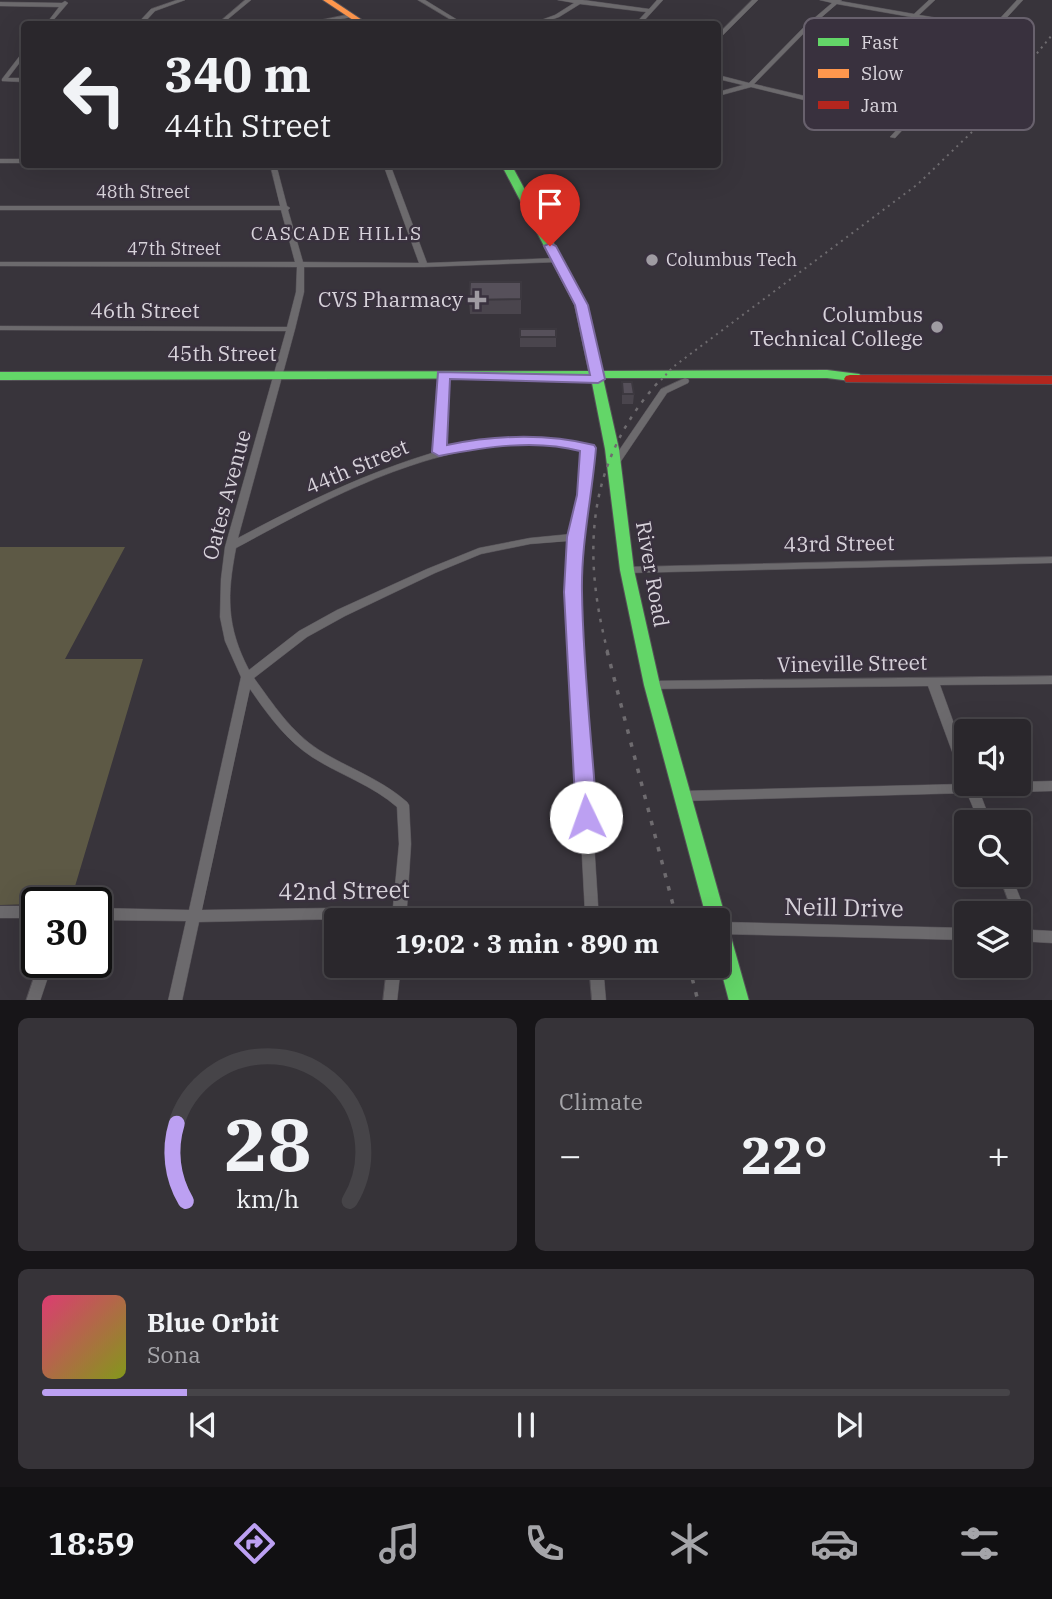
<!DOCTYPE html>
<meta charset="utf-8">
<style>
:root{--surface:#2a272c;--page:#363338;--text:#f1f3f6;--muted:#a5a5a9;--line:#464448;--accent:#bca0f2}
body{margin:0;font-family:"IBM Plex Serif",serif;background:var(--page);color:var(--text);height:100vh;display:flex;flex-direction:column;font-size:26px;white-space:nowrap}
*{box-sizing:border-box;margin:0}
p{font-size:23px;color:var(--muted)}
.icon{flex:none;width:38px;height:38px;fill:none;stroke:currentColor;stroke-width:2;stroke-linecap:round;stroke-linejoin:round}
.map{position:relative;height:1000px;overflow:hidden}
.side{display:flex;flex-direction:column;gap:18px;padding:18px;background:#171518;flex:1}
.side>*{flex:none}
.guide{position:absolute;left:21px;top:21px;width:700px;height:147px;border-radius:7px;box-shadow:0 7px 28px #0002,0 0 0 2px var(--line);background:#2a272c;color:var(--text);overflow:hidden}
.tools{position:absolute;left:954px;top:719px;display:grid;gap:14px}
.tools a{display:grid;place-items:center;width:77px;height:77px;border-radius:7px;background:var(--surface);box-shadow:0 7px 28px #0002,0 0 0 2px var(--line);font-size:35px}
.speed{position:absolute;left:21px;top:887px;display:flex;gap:14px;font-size:35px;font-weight:700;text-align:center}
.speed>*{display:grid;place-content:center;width:91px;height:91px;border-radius:50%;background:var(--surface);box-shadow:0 7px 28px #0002,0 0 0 2px var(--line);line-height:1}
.speed .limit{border:4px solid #111;border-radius:10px;background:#fff;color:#111}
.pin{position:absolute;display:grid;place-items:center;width:60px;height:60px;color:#fff;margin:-72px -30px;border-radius:50% 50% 50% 0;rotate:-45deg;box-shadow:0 0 7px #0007}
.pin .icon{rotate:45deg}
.me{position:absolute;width:77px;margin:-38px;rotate:357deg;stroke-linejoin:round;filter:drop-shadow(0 0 5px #0008)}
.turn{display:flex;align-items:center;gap:24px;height:147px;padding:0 28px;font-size:32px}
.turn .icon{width:91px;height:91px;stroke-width:2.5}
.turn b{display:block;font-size:49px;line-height:60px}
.big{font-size:52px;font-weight:700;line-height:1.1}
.side .tile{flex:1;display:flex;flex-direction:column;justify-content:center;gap:10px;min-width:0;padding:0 24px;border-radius:10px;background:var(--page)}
.side .dial{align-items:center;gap:0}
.dial svg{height:182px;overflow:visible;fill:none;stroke:var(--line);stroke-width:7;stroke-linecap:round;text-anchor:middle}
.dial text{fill:var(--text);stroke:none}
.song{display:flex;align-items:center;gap:21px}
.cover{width:84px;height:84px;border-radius:10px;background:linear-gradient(135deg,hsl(340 70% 55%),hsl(70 70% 35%))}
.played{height:7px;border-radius:4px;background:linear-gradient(90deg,var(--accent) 15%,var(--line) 15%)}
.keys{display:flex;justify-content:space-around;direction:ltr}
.heat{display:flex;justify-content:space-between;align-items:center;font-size:38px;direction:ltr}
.side .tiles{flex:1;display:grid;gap:18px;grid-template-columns:1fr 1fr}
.tile:last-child{grid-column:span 2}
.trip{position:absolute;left:324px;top:908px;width:406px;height:70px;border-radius:7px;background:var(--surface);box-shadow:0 7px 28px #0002,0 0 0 2px var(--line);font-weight:700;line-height:70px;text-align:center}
.tabs{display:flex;height:112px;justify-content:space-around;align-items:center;background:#111012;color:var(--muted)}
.tabs .icon{width:49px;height:49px}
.tabs .active{color:var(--accent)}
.tabs b{font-size:32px;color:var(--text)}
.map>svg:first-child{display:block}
</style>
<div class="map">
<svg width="1052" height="1001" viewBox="0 0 1052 1001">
<rect width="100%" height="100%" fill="#38343b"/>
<path fill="#5d5945" d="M0,547h125l-60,112h78l-73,244 -70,2z"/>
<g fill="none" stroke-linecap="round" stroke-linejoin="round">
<defs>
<path id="street" d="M177,0h8l-30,11 -12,13h-6l14,-15z
M245,0h6l-29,24h-5z
M418,0h7l39,24h-6z
M558,0h25l66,9 8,-9h6l-22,24h-6l11,-12 -66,-8 -21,13 -20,7h-6v-1l22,-8 19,-12z
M752,0h6l-38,38 -2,1v-5z
M820,0h22l-2,1 74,13 15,-14h6l-16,15 73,12 25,-27h6l-128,138 -5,-1 12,-13 -151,-37 -33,9v-4l25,-7 -25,-6v-4l31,8 56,-57 27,-23zM837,4l74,13 -67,63 -18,21 -72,-17 55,-56zM916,18l73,12 -84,91 -74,-18 17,-21z
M0,2l62,1 3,-2 3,2 -18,21h-4l13,-17 -59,-1z
M351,14l2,1v2l-42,7h-10z
M24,52v5l-16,21h16v4l-22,-1v-2l20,-26z
M0,159h24v4h-24z
M270,164h6l11,42 3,2 -2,2 15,52 116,1 -36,-99h7l37,99 130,-5 4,2 -4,2 -133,5h-120v25l-9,37 -57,209c64,-34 127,-65 197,-86l5,-79h6l1,2 -3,75c48,-13 98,-14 147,-4l2,2 -3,47 -10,42 -2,55 21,328h-120l-73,-2 -1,2h-12v-2l-194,4 -17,79h-14l18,-80 -90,-1v-12l93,2 52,-233 -16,-36 -5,-24 1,-38 4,-32 61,-216 -286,-1v-4l287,1 9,-35 1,-25 -297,-1v-4h295l-14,-52h-281v-4h280zM542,444l41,6 -3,45 -9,39 -41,4 -51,10 -52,21 -90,41 -38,21 -50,39c-23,-44 -22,-75 -13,-122 81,-44 165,-90 258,-102 16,-2 32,-1 48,-2zM570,541l-2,51 17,321 -178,-6 4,-63 -2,-39 -2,-3c-26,-23 -59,-34 -88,-52 -28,-18 -46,-46 -65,-72l53,-41 38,-21 90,-43 46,-19 49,-10zM250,689c18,26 36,51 62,68 28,18 60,28 85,50l2,37 -6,63 -191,3z
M685,378l3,1 1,2 -1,2 -21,10 -50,74h-6l-2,-2 52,-76z
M1052,557v6l-425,10 -5,-3 5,-3z
M1052,676v8l-112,1 26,72v21l-4,-2 -2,-3 -32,-87 -276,3 -4,-1 -2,-3 2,-3 4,-1z
M966,781v3h52v-2l34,-1v10l-72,2 11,29h-12l-12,-29 -285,8 -4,-2 -2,-3 2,-3 4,-2 282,-7z
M999,875h12l22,55 19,1v12l-34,-2v-27h-5z
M0,906h37v12h-37z
M721,922l245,6v12l-245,-6 -3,-2v-8z
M39,962h14l-13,39h-14z
M387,966h14l-4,35h-14z
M589,966h14l3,35h-14z"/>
<path id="fast" d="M501,164h10l76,141 14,66 226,-1 32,4 6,4 -6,4 -32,-4h-224l16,71 15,121 26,115 89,316h-20l-11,-42v-39h-11l-63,-235 -24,-115 -15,-121 -14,-71 -591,2v-8l589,-1 -14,-66z"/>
<path id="slow" d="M323,0h9l36,24h-9z"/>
<path id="jam" d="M850,375l202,1v8l-206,-2 -2,-3 2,-3z"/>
</defs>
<use href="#street" stroke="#555157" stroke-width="1"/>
<use href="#fast" stroke="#555157" stroke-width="2"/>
<use href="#slow" stroke="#555157" stroke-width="2"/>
<use href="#jam" stroke="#555157" stroke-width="2"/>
<use href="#street" fill="#6c6a6d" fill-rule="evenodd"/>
<use href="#fast" fill="#63d668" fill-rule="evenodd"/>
<use href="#slow" fill="#ff974d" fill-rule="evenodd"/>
<use href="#jam" fill="#b3261e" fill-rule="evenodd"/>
<path stroke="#6e6b6f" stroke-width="2" stroke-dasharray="2 4.5" stroke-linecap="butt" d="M661,380l12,-13 245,-183 55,-53 79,-96"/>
<path stroke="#6e6b6f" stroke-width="2.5" stroke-dasharray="3.5 7" stroke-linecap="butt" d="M608,653c-27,-103 -21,-194 54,-275"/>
<path stroke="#6e6b6f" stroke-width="3.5" stroke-dasharray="4.5 9" stroke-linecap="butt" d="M607,651l70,269
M689,966l9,35"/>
</g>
<path fill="#4a454d" d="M521,282v32h-51l-1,-14z
M520,329h36v18h-36z
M622,382l12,12 -1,10h-11z"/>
<path fill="#56505a" stroke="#3c383f" stroke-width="2" d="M470,282h51v17l-52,1z
M520,329h36v8h-36z
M622,382h10l2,12h-11z"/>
<path fill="#bca0f2" stroke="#7a689d" stroke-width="2" d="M550,243l6,3 32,59 17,74 -7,4 -148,-4 -3,66c49,-10 98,-12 147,0l2,3c-4,49 -15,95 -14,144 1,75 10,150 15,225l-3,6 -8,2 -7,-2 -3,-6 -12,-225 3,-55 10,-42 3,-44c-45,-12 -95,-4 -141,5l-7,-4 6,-80 152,3 -15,-70 -31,-59z"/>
<g fill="#9f9ba2" stroke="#39313e" stroke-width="2.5">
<circle cx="652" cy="260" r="7"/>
<path d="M473.5 289.5h7v7h7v7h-7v7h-7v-7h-7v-7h7z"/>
<circle cx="937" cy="327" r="7"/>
</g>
<g text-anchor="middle" stroke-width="5" stroke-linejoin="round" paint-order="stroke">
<g font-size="18" fill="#d7d2da" stroke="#39313e">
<text x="143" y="198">48th Street</text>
<text x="174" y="255">47th Street</text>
</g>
<g font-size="18" fill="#d7d2da" stroke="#39313e" text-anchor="start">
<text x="666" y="266">Columbus Tech</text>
</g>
<g font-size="19" letter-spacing="2" fill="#d7d2da" stroke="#39313e">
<text x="337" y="240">CASCADE HILLS</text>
</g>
<g font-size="21" fill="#d7d2da" stroke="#39313e" text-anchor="end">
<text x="463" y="307">CVS Pharmacy</text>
<text x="923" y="322">Columbus<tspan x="923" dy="24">Technical College</tspan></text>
</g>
<g font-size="21" fill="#d7d2da" stroke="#39313e">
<text x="145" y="318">46th Street</text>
<text x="222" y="361">45th Street</text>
<text transform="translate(357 467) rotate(-23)" y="7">44th Street</text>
<text transform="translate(227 495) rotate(-75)" y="7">Oates Avenue</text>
<text transform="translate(839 544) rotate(-1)" y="7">43rd Street</text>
<text transform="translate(652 574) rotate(80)" y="7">River Road</text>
<text transform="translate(852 664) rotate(-1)" y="7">Vineville Street</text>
</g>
<g font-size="24" fill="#d7d2da" stroke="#39313e">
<text transform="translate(344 891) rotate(-1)" y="8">42nd Street</text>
<text transform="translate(844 908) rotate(1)" y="8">Neill Drive</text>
</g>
</g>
<rect x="804" y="18" width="230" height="112" rx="10" fill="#39313e" stroke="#68616d" stroke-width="2"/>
<rect x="818" y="38" width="31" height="8" fill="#63d668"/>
<rect x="818" y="69" width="31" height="9" fill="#ff974d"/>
<rect x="818" y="101" width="31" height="8" fill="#b3261e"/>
<g font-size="19" fill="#d7d2da">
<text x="861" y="49">Fast</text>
<text x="861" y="80">Slow</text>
<text x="861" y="112">Jam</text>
</g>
</svg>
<div class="tools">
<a><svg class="icon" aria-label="sound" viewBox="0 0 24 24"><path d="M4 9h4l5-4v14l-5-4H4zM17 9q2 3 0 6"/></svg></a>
<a><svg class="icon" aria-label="search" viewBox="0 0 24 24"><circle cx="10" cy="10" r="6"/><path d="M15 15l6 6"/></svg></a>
<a><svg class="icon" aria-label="layers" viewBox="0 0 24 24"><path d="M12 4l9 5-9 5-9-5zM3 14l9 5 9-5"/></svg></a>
</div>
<div class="speed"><div class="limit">30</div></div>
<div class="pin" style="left:550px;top:246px;background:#d93025"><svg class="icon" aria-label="arrive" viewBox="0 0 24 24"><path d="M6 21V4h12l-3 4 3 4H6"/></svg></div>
<svg class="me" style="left:586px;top:817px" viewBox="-20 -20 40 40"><circle r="19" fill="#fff"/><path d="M0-13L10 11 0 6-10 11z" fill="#bca0f2"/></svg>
<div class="trip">19:02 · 3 min · 890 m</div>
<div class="guide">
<div class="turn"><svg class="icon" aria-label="left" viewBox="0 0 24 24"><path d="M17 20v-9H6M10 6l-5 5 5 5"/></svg><div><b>340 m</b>44th Street</div></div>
</div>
</div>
<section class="side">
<div class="tiles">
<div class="tile dial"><svg viewBox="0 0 100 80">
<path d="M14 69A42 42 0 1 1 86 69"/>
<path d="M14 69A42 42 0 0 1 10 35" stroke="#bca0f2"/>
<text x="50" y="56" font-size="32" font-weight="700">28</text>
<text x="50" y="72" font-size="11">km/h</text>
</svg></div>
<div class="tile"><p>Climate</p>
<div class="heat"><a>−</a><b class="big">22°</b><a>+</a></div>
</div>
<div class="tile">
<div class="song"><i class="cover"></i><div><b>Blue Orbit</b><p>Sona</p></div></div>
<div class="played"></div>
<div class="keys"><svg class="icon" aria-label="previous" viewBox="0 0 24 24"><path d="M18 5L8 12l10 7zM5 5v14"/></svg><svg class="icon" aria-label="pause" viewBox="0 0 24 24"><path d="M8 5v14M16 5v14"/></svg><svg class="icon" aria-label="next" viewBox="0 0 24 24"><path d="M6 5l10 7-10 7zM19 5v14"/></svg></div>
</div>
</div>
</section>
<nav class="tabs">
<b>18:59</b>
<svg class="icon active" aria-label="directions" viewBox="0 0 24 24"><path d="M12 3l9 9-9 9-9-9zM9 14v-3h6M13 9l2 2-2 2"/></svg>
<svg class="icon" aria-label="music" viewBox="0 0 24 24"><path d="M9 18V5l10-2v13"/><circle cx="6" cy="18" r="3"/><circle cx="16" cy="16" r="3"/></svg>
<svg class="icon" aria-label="phone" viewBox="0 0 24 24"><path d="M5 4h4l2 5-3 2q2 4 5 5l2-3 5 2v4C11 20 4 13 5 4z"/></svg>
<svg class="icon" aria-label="climate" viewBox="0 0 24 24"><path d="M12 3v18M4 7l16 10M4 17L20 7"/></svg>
<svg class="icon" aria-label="car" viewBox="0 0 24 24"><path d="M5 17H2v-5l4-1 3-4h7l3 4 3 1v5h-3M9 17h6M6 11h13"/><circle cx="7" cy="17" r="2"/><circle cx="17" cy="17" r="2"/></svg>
<svg class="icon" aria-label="filters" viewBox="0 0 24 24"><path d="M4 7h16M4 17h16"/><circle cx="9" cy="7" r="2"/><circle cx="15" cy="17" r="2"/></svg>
</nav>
